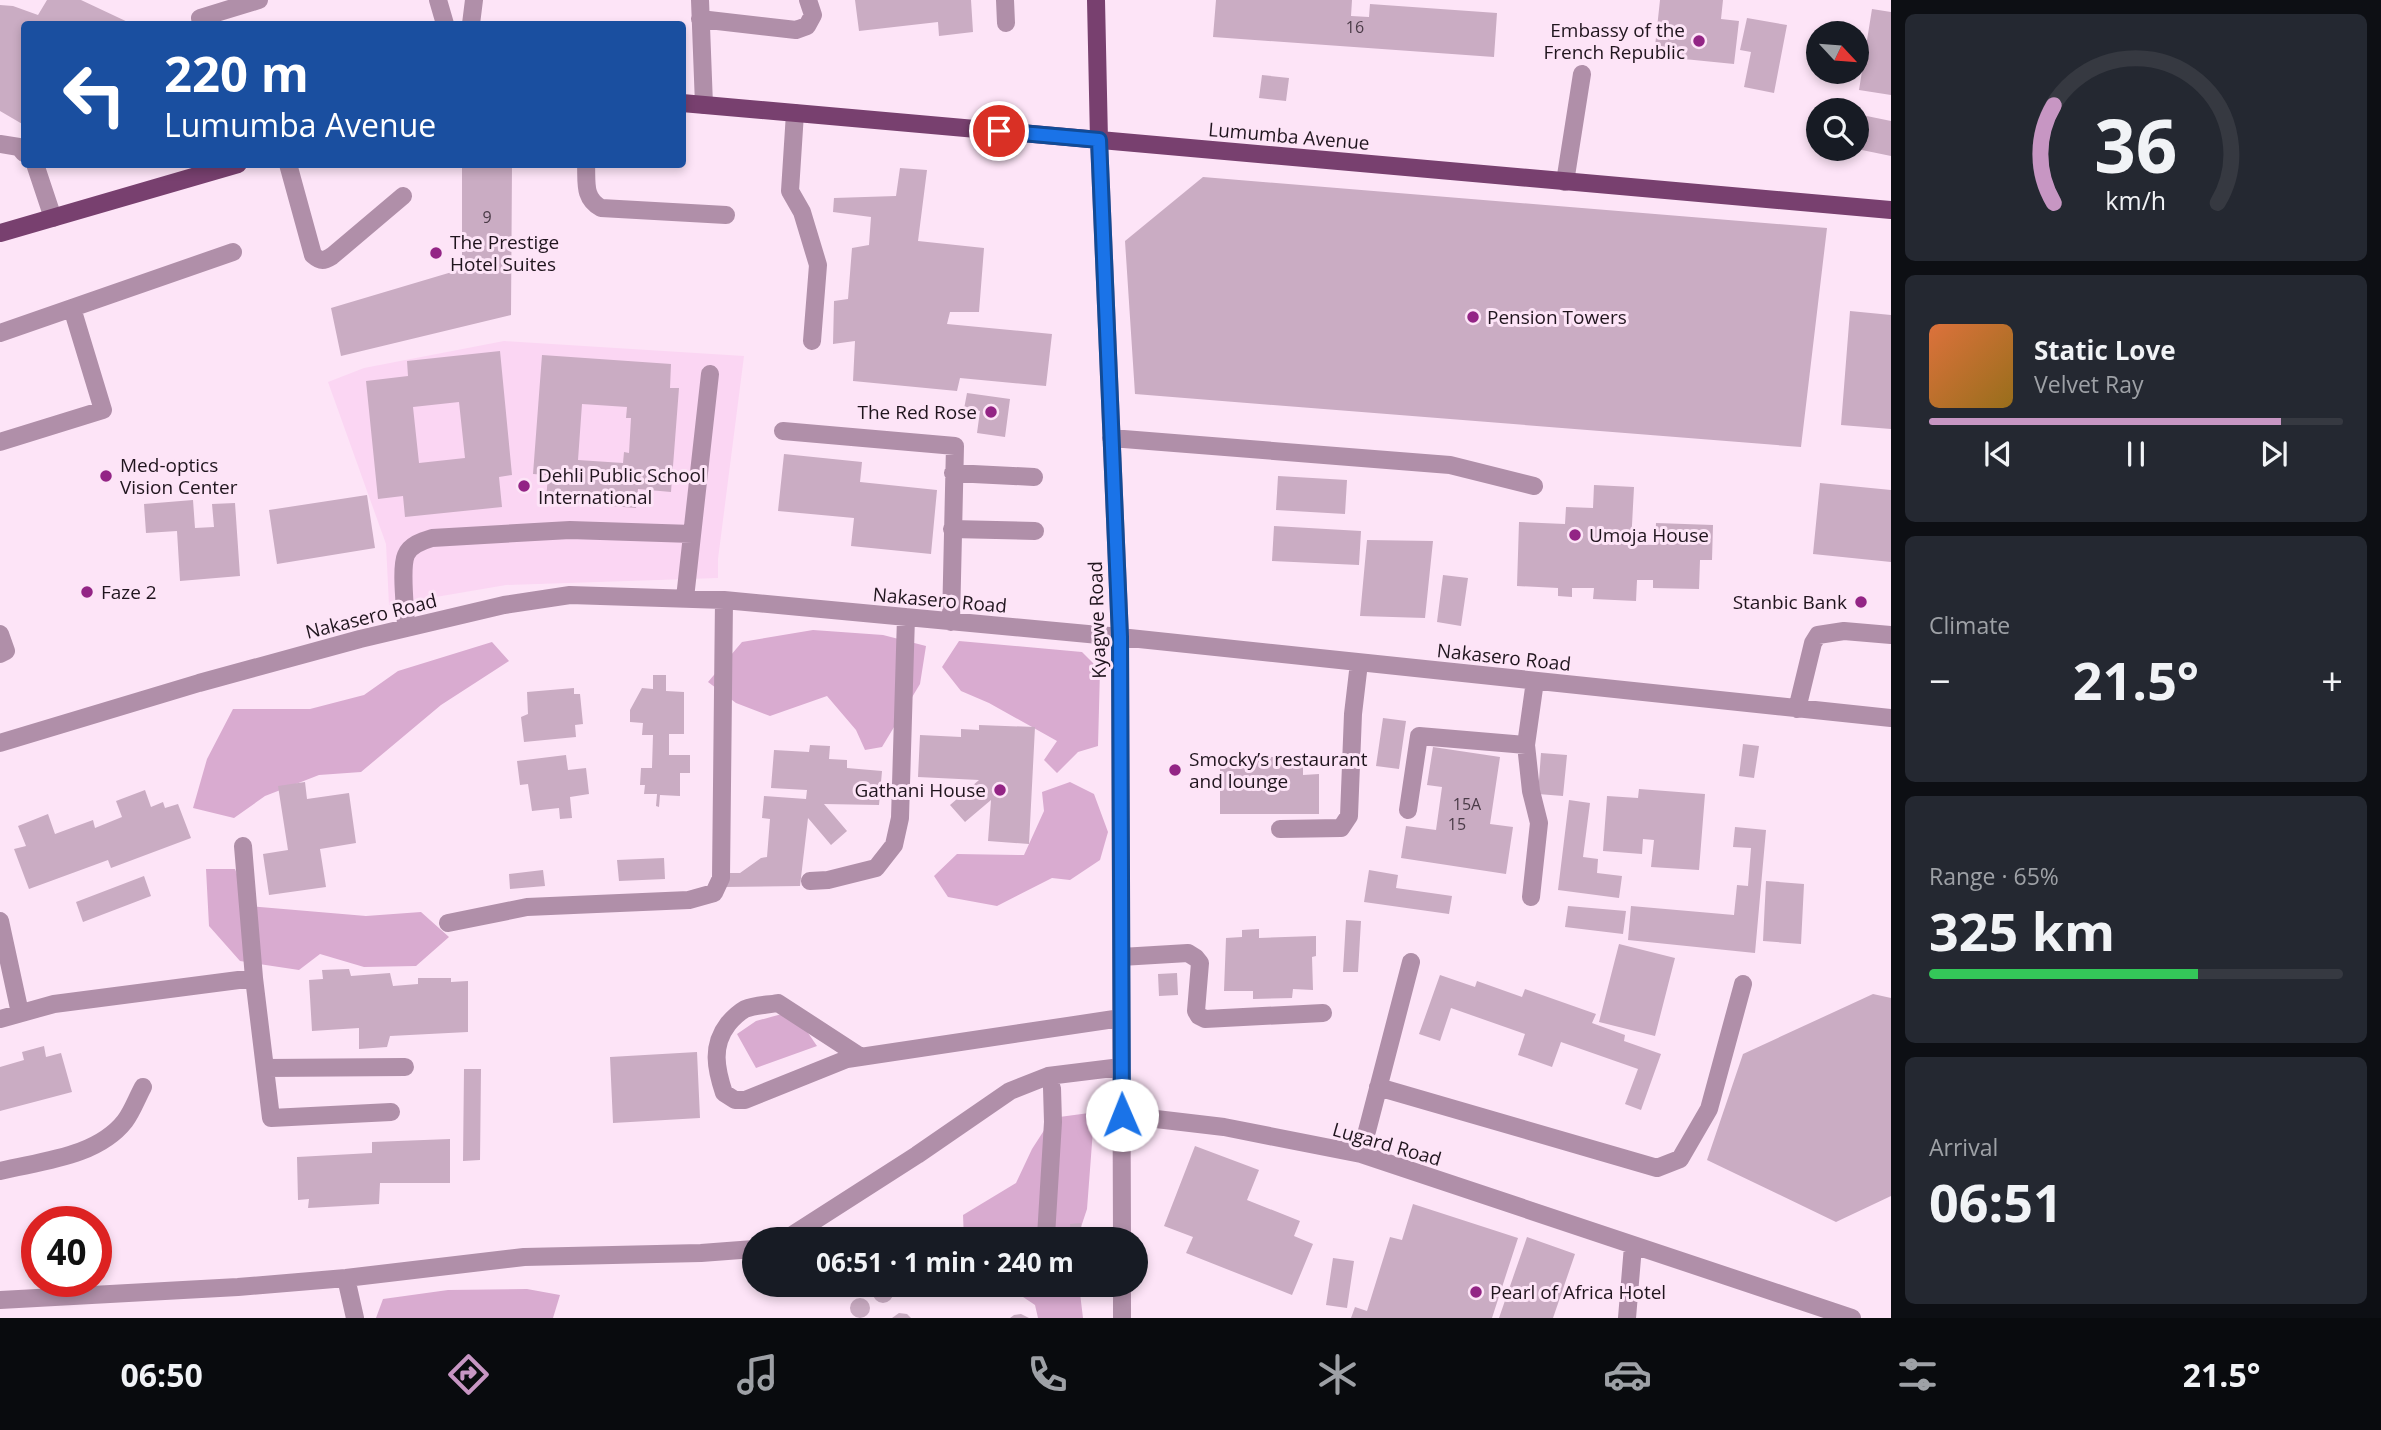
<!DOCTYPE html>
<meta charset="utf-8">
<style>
:root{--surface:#171b24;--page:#242831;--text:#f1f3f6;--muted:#9ea1a6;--line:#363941;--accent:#c796c3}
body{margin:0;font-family:"Open Sans",sans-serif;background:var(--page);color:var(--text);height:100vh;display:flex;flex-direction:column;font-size:26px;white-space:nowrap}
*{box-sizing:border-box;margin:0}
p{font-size:23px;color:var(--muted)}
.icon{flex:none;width:38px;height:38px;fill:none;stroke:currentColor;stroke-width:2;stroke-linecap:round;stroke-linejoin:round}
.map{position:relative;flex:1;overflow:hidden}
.side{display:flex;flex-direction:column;gap:14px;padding:14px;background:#0d0f14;width:490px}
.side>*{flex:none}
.banner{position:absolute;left:21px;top:21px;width:665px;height:147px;border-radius:7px;box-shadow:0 4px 10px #0003;background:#1a4fa0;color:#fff;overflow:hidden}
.needle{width:46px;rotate:116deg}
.controls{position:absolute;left:1806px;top:21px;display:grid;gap:14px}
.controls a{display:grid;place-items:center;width:63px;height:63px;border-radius:50%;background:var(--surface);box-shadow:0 4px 10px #0003;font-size:35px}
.speed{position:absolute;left:21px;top:1206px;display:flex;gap:14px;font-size:35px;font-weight:700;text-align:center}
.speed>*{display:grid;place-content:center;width:91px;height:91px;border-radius:50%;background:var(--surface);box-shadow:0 4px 10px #0003;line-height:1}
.speed .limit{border:10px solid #d22;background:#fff;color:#111}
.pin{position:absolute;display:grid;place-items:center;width:60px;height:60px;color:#fff;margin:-30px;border:4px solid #fff;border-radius:50%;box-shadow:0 2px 7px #0007}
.me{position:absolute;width:77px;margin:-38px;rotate:359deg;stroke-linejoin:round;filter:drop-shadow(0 0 5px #0008)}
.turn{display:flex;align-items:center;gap:24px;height:147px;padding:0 28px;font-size:32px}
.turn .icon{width:91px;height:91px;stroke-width:2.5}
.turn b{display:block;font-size:49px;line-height:60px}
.big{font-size:52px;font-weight:700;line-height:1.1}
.side .card{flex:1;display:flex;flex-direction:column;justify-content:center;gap:10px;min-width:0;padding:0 24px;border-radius:10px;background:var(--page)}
.side .dial{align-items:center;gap:0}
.dial svg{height:182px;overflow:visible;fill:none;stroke:var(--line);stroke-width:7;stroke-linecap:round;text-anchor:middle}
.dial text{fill:var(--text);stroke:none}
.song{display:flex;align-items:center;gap:21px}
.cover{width:84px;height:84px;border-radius:10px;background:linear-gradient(135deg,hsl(20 70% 55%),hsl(40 70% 35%))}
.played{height:7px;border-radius:4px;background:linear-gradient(90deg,var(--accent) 85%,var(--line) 85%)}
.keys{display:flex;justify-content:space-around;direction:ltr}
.heat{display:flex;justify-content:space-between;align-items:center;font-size:38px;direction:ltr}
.charge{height:10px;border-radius:5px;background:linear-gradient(90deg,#34c759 65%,var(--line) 0)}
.trip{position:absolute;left:742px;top:1227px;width:406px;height:70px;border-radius:35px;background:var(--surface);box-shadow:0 4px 10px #0003;font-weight:700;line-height:70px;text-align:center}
.dock{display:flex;height:112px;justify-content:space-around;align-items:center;background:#090b0e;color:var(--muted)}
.dock .icon{width:49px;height:49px}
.dock .selected{color:var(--accent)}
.dock b{font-size:32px;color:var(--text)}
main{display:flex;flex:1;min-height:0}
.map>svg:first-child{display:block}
</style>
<main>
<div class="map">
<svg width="1891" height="1318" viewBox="0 0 1891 1318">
<rect width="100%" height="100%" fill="#fde4f7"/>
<path fill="#fbd6f3" d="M504,341l240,15 -26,203v19l-212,7 -117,20 -3,-61 -58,-162 36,-14z"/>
<path fill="#d9abd0" d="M813,630l70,5 43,11 -6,38 -38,63 -17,3 -9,-20 -29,-34 -57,20 -34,-13 -28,-21 34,-40z
M959,641l123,11 18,18 -2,76 -20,6 -21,21 -13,-13 13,-19 -68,-38 -28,-12 -19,-24z
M492,642l17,19 -68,44 -80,67 -42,3 -54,21 -31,22 -41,-10 14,-49 26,-50h77l54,-14 34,-24z
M1070,782l24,12 14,38 -8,28 -30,20 -18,-2 -55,28 -49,-9 -14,-21 23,-22 67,1 20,-44 -2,-19z
M206,869h29l14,37 117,10 55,-4 28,25 -33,29 -52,1 -44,-13 -21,16 -59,-9 -31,-35z
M793,1011l24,35 -61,22 -19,-34 19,-13z
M1089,1113l4,17 -6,79 -10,30h-113l-1,-24 53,-32 16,-34 20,-31z
M1005,1285h74l4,33h-45l-3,-13z
M527,1289l33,6 -7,23h-177l7,-19 65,-9z"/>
<path fill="#caacc3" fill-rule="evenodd" d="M47,0h34l51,24h-108v101l-24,-14v-106l13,1 25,9z
M855,0h116l2,32 -34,4 -1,-14 -79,9z
M1216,0h136l-1,16 18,1 1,-13 127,9 -3,44 -281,-20z
M1660,0h63l-2,19 18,2 -5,43 -80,-8z
M1872,9l19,3v83l-32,-5z
M1747,18l40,7 -13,68 -30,-6 7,-35 -11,-2z
M1262,75l27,3 -3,23 -27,-3z
M1857,114l34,7v35l-34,-7z
M462,164h50l-1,151 -170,41 -10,-48 131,-39z
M900,168l27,2 -9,71 66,7 -5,64h-29l-3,12 105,10 -6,52 -86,-8 -3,13 -104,-10 2,-40 -22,3 1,-43 14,-2 4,-51 17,-3 2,-28 -38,-5 1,-14 62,-2z
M1203,177l624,51 -26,219 -666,-53 -10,-153z
M1850,311l41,4v114l-50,-4z
M500,351l12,124 -13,2 3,30 -97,10 -2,-21 -25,3 -12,-118 42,-5 -1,-15zM459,402l6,56 -46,5 -6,-56z
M542,355l129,9 -1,24h9l-8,104 -33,-3 -2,19 -90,-7 2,-26 -15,-1zM582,404l45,3 -1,11h5l-2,35 -5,-1 -1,11 -45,-3z
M967,393l43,6 -5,38 -28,-4 3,-22 -16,-2z
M784,454l78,8 -2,20 77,8 -6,64 -80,-8 3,-28 -76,-7z
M1278,476l69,4 -2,34 -69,-4z
M1820,483l71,7v72l-78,-8z
M1594,485l40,2 -3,57 24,1 1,-22 57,2 -1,35h-12l-1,29 -46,-1v-8h-16l-1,21 -43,-2 1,-11h-22v9l-14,-1v-8l-41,-2 2,-64 46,2 1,-17 27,1z
M367,495l8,53 -98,16 -8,-54z
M193,500l2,28 19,-1 -2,-23 23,-1 5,73 -60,5 -3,-50 -31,2 -2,-29z
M1274,526l87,5 -2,34 -87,-4z
M1367,540l66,1 -8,77 -65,-2z
M1443,575l25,3 -7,48 -24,-4z
M653,675h13v16l18,1v42h-15v21h21v18h-10v23l-20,-1 -1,12 -3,-1 1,-12h-13l1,-9h-5l1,-17h11l1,-33h-11l1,-12 -13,-1v-12l12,-22 11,1z
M574,688v6h6l3,30 -8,1 1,12 -52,5 -3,-25 7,-3 -1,-22z
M1383,718l23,3 -7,48 -23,-3z
M979,725l56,2 -6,117 -41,-3 3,-41 -26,22 -15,-17 29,-25 -61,-3 2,-42 41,2v-8l18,1z
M1743,744l16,2 -5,32 -15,-2z
M810,745l20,1 -1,13 18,1v8l35,3 -3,34 -55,-1 23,27 -16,14 -23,-27 -8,68 -76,1 1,-14h15l21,-15 6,-1 3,-38 -8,-1 2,-22 42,3 1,-9 -36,-2 3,-38 35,2z
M1433,747l67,10 -10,67 23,3 -7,47 -105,-16 5,-32 30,4 6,-43 -15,-2z
M1541,753l26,2 -4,41 -25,-2z
M566,755l2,15 18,-2 3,26 -19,3 2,21 -12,1 -1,-11 -27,3 -4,-27 -8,1 -3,-24z
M1247,757h30v7h26v11l16,-1v40h-99v-48h27z
M305,782l2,17 42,-6 7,50 -36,6 6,38 -57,8 -6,-41 25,-4 -10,-64z
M1639,789l66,5 -6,76 -48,-3 3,-27 -11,-1 -1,15 -39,-3 4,-55 31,2z
M145,790l6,17 12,-5 2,6 13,-4 13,34 -80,30 -3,-8 -79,29 -15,-40 12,-3 -8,-20 30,-12 7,20 38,-14 2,8 27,-11 -6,-16z
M1569,800l21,3 -7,54 15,2 -1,14 25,3 -3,22 -61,-8z
M1735,827l31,3 -11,123 -127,-13 3,-34 103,9 3,-30 11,1 3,-38 -18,-1z
M664,858l1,21 -46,2 -2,-21z
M543,870l2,16 -35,3 -1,-15z
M1369,870l29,5 -2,13 56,8 -3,18 -85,-12z
M144,876l7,20 -68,26 -7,-20z
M1766,881l38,3 -3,60 -38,-3z
M1568,906l58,5 -3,23 -58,-7z
M1346,920l15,1 -3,51h-15z
M1259,929v9l57,-2v20l-4,1 1,33 -20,-1 -1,9 -39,1v-8h-29l2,-53 16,-1v-7z
M1619,944l56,14 -20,78 -56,-14z
M349,969l2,7 39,-3 3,13 25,-2v-6h33v4l17,-1v51l-78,4 -3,11 -28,2v-21l-47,3 -3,-51 14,-1 -1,-9z
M1177,973l1,22 -19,1 -1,-22z
M1440,975l35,12 2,-6 45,16 3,-8 71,25 -4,9 33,12 -1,6 37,13 -20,56 -16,-6 13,-35 -77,-27 -9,25 -34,-12 7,-21 -74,-26 -11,33 -21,-7z
M1873,994l18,4v198l-55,26 -129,-62 36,-106z
M44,1046l2,11 15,-4 11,39 -72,19v-44l24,-7 -2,-8z
M697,1052l3,66 -87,5 -3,-66z
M464,1069h17l-1,91 -17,1z
M450,1139v44h-70l-1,21 -71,4 1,-9 -11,1 -1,-43 75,-4v-11z
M1195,1146l64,24 -12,30 53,21 -6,15 19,8 -21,51 -106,-42 7,-16 -29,-11z
M1413,1204l105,34 -26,80h-141l4,-11 12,4 23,-74 12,3z
M1081,1223l1,16h-11l-1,-15z
M1527,1237l48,17 -22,64h-54z
M1333,1258l21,3 -7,47 -21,-3z
M873 1293a10 10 0 1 1 20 0a10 10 0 1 1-20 0Z
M850 1308a10 10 0 1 1 20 0a10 10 0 1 1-20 0Z
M899,1313l8,1 4,4h-19z
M1021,1314l8,4h-19l4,-3z"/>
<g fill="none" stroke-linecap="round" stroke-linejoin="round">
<path stroke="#b08fa9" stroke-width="18" d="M438,0l7,24
M700,0l4,105
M1005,0l1,23
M200,18l59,-18
M700,19l96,11 11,-4 6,-11 -5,-15
M471,24l3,-24
M795,113l-5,78 12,21 16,53 -6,76
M1099,140l21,497 2,602
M0,144l19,3 5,6
M35,164l18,54
M288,164l25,91c8,7 11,6 19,1l71,-60
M586,164c1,18 -3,34 15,44l125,7
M1565,182l17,-108
M0,333l233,-81
M783,431l172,15 -4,176
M1111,438l339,27 84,21
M0,442l103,-32 -31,-102
M953,473l81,4
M952,529l83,2
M685,598l25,-224
M406,628c0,-16 -6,-59 0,-73 4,-10 16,-14 26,-17l138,-8 122,4
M0,634l6,17 -6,3
M1797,709l16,-66 5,-8 26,-4 47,4
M0,743l199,-60 161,-44 144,-34 66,-10 154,5 396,37 771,81
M1408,810l11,-74 107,9
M1280,829l61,-1 8,-12 4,-102 6,-51
M810,881l18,-1 48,-12 18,-23 6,-27 6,-201
M1531,897l8,-74 -8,-32 -5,-46 9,-64
M0,921l20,92
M448,923l79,-16 162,-7 25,-7 7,-15 3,-278
M1121,957l67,-4 8,5 4,5 -4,48 3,5 6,3 118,-6
M254,978l17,140 120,-6
M0,1019l54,-15 200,-26 -11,-132
M861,1057l-83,-54c-11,2 -23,2 -33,6 -7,4 -12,9 -17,15 -17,22 -12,45 -4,69l11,7h10l102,-41 274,-41
M266,1068l139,-1
M1378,1087l279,81 23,-9 29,-50 34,-125
M1122,1115l102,12 137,27 491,164
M1361,1154l50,-192
M0,1171c41,-10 97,-14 125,-50 7,-9 12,-23 18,-34
M1046,1236l7,-114 -1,-34
M1082,1238l40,-3
M786,1239l131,-84 93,-64 38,-15 73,-9
M1036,1239l10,-3 25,2
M346,1278l9,40
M0,1300l238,-13 108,-9 178,-21 177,-4 53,-4
M1122,1318v-34
M1627,1318l6,-72"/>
<path stroke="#78406f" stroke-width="18" d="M1096,0l3,140
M682,103l1209,107
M0,233l238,-69"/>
</g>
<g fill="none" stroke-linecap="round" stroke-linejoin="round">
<defs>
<path id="route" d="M999,131l100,9 21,497 2,478"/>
</defs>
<use href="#route" stroke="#114b97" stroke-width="18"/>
<use href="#route" stroke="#1a73e8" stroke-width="12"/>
</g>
<g fill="#932485" stroke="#fde4f7" stroke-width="2.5">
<circle cx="1699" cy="41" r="7"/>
<circle cx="436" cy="253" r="7"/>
<circle cx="1473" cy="317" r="7"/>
<circle cx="991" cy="412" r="7"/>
<circle cx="106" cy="476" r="7"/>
<circle cx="524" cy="486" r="7"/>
<circle cx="1575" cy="535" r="7"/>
<circle cx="87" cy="592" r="7"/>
<circle cx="1861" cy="602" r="7"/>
<circle cx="1175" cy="770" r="7"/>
<circle cx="1000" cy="790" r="7"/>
<circle cx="1476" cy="1292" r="7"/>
</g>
<g text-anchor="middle" stroke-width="6" stroke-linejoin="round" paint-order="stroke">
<g font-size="16" fill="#4a3b47">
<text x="1355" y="33">16</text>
<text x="487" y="223">9</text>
<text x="1467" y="810">15A</text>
<text x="1457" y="830">15</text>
</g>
<g font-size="19" fill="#20151e" stroke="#fde4f7" text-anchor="start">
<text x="1685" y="37" text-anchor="end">Embassy of the<tspan x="1685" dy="22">French Republic</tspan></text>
<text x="450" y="249">The Prestige<tspan x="450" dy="22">Hotel Suites</tspan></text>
<text x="1487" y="324">Pension Towers</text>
<text x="977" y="419" text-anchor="end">The Red Rose</text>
<text x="120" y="472">Med-optics<tspan x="120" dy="22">Vision Center</tspan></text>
<text x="538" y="482">Dehli Public School<tspan x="538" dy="22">International</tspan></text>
<text x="1589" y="542">Umoja House</text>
<text x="101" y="599">Faze 2</text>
<text x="1847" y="609" text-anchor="end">Stanbic Bank</text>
<text x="1189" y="766">Smocky’s restaurant<tspan x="1189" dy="22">and lounge</tspan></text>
<text x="986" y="797" text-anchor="end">Gathani House</text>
<text x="1490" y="1299">Pearl of Africa Hotel</text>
</g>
<g font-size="19" fill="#20151e" stroke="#fde4f7">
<text transform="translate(1289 136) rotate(5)" y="7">Lumumba Avenue</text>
<text transform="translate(940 600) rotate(5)" y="7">Nakasero Road</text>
<text transform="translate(371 616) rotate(-14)" y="7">Nakasero Road</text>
<text transform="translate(1097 620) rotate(-92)" y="7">Kyagwe Road</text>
<text transform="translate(1504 657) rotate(6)" y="7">Nakasero Road</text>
<text transform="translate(1387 1144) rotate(16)" y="7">Lugard Road</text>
</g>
</g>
</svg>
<div class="controls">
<a><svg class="needle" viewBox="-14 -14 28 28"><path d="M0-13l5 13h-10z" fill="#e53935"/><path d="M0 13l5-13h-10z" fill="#9ea1a6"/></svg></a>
<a><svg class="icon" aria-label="search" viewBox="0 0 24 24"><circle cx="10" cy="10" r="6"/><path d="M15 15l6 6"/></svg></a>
</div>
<div class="speed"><div class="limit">40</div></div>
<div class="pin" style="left:999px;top:131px;background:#d93025"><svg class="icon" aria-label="arrive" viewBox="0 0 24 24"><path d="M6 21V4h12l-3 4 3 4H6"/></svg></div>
<svg class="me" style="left:1122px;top:1115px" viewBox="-20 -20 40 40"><circle r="19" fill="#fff"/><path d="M0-13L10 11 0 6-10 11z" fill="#1a73e8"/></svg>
<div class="trip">06:51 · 1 min · 240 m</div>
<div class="banner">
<div class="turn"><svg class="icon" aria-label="left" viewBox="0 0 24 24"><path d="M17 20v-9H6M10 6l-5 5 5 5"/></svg><div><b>220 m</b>Lumumba Avenue</div></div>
</div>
</div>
<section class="side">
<div class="card dial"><svg viewBox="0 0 100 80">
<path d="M14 69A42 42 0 1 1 86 69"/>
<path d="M14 69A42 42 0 0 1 14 26" stroke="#c796c3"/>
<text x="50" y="56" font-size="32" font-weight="700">36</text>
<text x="50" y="72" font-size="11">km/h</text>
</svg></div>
<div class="card">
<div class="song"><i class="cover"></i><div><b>Static Love</b><p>Velvet Ray</p></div></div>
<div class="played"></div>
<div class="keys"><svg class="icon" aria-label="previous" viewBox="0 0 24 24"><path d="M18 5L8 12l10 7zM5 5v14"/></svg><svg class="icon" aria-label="pause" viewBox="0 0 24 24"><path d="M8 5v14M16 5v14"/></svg><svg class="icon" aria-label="next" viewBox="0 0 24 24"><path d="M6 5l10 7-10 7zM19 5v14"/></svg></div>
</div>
<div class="card"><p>Climate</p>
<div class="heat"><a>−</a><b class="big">21.5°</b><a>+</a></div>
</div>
<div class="card"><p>Range · 65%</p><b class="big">325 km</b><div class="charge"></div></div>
<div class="card"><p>Arrival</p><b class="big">06:51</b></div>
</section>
</main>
<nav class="dock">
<b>06:50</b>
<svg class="icon selected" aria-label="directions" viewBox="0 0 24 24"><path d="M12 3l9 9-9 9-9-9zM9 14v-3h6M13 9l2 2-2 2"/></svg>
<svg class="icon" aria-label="music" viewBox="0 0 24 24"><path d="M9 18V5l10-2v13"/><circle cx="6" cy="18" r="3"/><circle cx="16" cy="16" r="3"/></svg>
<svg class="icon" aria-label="phone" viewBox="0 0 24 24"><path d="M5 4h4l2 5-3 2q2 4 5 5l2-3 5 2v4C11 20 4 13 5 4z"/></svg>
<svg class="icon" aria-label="climate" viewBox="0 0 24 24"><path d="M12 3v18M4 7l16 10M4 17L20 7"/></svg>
<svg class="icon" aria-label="car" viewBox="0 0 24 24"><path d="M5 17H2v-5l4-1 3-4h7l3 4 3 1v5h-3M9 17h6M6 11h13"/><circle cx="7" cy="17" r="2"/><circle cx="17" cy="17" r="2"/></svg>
<svg class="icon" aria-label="filters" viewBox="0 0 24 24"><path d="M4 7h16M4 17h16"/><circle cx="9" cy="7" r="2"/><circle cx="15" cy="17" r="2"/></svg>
<b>21.5°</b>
</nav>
